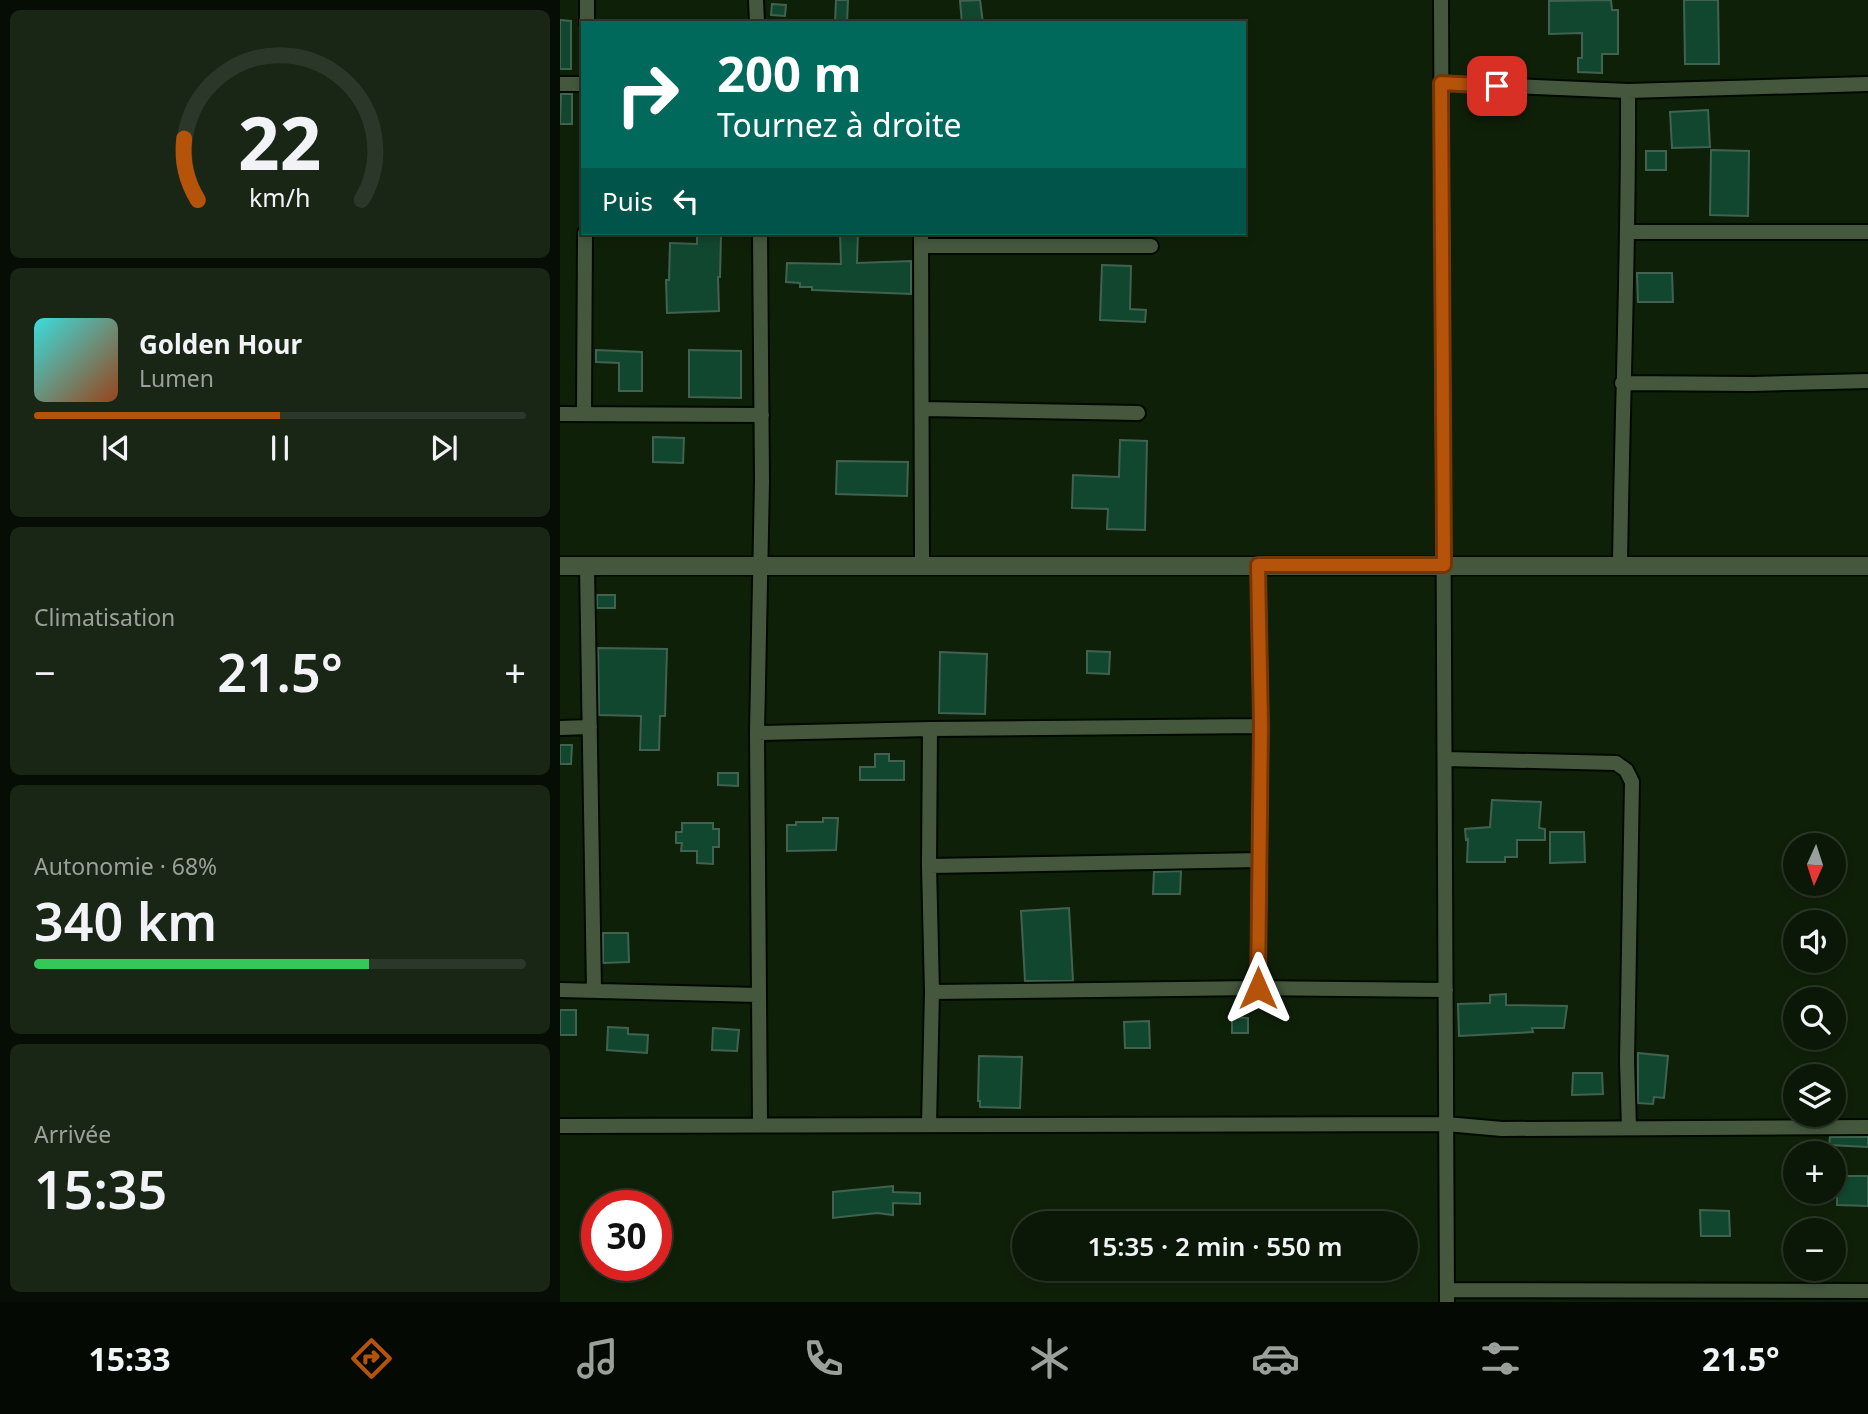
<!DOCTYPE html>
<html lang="fr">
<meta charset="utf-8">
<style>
:root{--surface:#0b1807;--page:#192515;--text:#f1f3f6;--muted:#9aa09b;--line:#2b3728;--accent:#b45309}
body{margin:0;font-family:"Noto Sans",sans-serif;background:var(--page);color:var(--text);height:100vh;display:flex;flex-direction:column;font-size:26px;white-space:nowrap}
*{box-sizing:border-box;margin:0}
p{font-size:23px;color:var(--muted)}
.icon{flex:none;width:38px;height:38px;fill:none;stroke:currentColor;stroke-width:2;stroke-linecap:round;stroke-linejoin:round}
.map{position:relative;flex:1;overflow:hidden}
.side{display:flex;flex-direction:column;gap:10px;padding:10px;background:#060d04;width:560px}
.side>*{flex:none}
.guide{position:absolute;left:21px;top:21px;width:665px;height:214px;border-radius:0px;box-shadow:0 4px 10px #0003,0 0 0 2px var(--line);background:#00695c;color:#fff;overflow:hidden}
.needle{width:46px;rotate:183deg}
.tools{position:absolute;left:1223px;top:833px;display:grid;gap:14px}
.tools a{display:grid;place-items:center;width:63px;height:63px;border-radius:50%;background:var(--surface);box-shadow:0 4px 10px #0003,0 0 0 2px var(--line);font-size:35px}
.speed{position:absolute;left:21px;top:1190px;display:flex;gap:14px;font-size:35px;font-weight:700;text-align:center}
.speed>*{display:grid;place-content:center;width:91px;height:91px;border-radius:50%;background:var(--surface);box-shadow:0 4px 10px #0003,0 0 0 2px var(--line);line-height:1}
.speed .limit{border:10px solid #d22;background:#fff;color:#111}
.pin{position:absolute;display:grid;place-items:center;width:60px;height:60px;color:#fff;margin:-30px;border-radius:14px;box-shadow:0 4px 10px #0006}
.me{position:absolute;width:77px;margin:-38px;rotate:0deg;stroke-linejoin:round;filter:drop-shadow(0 0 5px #0008)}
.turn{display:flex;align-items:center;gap:24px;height:147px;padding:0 21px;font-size:32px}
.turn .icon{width:91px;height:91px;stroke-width:2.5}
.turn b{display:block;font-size:49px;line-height:60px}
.then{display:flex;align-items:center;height:66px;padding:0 21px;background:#0003;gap:14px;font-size:26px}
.big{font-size:52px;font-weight:600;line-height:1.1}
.side .widget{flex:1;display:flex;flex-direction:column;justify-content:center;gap:10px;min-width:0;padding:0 24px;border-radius:10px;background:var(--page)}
.side .dial{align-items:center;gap:0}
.dial svg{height:182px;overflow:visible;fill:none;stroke:var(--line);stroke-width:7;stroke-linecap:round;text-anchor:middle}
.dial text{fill:var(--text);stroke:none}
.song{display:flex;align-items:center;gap:21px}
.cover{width:84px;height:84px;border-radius:10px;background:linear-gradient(135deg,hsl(180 70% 55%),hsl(20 70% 35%))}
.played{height:7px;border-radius:4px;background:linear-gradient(90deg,var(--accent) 50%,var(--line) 50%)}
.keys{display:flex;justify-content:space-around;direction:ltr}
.heat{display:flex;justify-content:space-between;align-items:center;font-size:38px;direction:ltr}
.charge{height:10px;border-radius:5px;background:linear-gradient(90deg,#34c759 68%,var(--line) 0)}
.trip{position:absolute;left:452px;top:1211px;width:406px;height:70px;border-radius:35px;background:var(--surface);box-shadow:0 4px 10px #0003,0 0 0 2px var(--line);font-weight:600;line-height:70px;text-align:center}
.tab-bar{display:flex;height:112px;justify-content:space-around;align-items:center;background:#040a03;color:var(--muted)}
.tab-bar .icon{width:49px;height:49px}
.tab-bar .current{color:var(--accent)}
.tab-bar b{font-size:32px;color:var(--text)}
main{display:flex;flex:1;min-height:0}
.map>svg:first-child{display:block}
</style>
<main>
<section class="side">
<div class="widget dial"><svg viewBox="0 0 100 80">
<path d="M14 69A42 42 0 1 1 86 69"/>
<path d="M14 69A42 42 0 0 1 8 42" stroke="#b45309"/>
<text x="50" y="56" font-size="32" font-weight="700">22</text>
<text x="50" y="72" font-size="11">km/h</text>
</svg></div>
<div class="widget">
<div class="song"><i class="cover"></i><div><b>Golden Hour</b><p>Lumen</p></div></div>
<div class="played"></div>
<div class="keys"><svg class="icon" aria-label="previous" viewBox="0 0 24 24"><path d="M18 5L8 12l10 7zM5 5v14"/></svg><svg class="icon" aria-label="pause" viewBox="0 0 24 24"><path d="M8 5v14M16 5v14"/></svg><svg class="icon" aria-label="next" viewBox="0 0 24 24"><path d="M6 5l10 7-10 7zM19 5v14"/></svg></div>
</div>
<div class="widget"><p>Climatisation</p>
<div class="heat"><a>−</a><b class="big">21.5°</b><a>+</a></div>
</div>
<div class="widget"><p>Autonomie · 68%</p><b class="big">340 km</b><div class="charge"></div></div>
<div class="widget"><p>Arrivée</p><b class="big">15:35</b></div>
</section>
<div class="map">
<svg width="1308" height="1302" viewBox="0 0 1308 1302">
<rect width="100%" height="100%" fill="#0f2009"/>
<path fill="#12472f" stroke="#416250" stroke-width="2" d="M276,0h12l-1,23h-12z
M420,0l3,23h-21l-2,-22z
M1051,0l1,10h6v44h-16v19l-24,-1v-14h4v-25l-33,1v-33z
M1124,0h34l1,64h-34z
M212,4l14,1 -1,11 -14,-1z
M0,20l11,1v48h-11z
M1,94h11v30h-12z
M1148,110l2,37 -38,1 -2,-36z
M1151,150l38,1 -1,65 -38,-1z
M1086,151h20v19h-20z
M137,233l24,1 -1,43h-2l1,34 -52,2 -1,-33h3l1,-37 27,1z
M280,233h18l-1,30 54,-2v33l-99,-4v-3h-12v-4l-14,-1 1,-19 54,1z
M542,265l29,1 -1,43 16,1 -1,12 -45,-2z
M1077,273h35l1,29h-35z
M36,350l46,2v39h-23v-28l-23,-1z
M129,350l52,1v47l-52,-1z
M93,437l31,1 -1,25 -30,-1z
M560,440l27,1 -2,89 -38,-1 1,-20 -36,-1 1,-33 46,2z
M277,461l71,1 -1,34 -71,-2z
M37,595h18v13h-18z
M38,648l69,1 -2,67h-5l-1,34h-19l1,-34 -42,-1z
M527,651l23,1 -1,22 -22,-1z
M380,652l47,2 -2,60 -46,-1z
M0,745h12l-1,19h-11z
M315,754h14v7h15v19h-44v-13h15z
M158,773h20v13l-20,-1z
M932,800l49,2 -2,26 6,1v11h-28v17h-12v5h-38l1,-23 -2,1 -1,-11 25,-2z
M263,818h15l-2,32 -49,1v-26h9v-3h27z
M122,823h31v6h6v18h-6v17l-16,-1v-12h-16l1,-8h-6v-11h6z
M990,832h34l1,30 -35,1z
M621,871l-1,23h-27l1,-22z
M509,908l4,73h-48l-4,-70z
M43,933h25l1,29 -26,1z
M946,994v11l61,1 -3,22h-32l1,4 -74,4 -1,-32 32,-1v-8z
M0,1010h16v25h-16z
M672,1017l16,1v15h-16z
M589,1021l1,27h-25l-1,-26z
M48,1027l20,1v6l20,1 -1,18 -40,-3z
M153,1028l26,2 -2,21 -25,-1z
M1078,1053l30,3 -4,42 -10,-1 -1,7 -15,-1z
M419,1056l43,1 -2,51 -40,-1v-6h-2z
M1013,1073h29l1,21 -31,1z
M1270,1137h38v10l-39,-2z
M1277,1176h31v30l-31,-1z
M333,1186v6l27,1v11l-27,-1v12l-16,-2 -44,5v-26z
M1140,1210l29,1 1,25h-29z"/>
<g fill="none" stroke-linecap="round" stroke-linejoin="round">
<defs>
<path id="minor" d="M196,0l1,23
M881,0l6,1302
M27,23v-23
M881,83l187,8 240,-7
M0,84h23
M1068,232h240
M200,233l2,248 -5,252 3,392
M361,233l1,332
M361,246h230
M1062,383l130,1 116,-3
M362,409l216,4
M0,414l202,1
M24,414l1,-181
M698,565l3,161 -3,262
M27,566l7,424
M1060,566c2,-159 9,-317 8,-475
M0,728l30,-1
M197,733l173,-4 331,-3
M885,759l171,4 10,7 6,12 -5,279 2,67
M369,866l331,-6
M0,990l198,5
M372,992l326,-4 188,2
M369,1125l3,-133 -3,-126 1,-137
M0,1126l886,-2 56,5 366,-2
M887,1290l421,1"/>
<path id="tertiary" d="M0,566h1308"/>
</defs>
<use href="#minor" stroke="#000900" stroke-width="18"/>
<use href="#tertiary" stroke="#000900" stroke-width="21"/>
<use href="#minor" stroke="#45583e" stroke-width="14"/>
<use href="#tertiary" stroke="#45583e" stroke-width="18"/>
</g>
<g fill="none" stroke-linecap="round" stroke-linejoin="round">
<defs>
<path id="route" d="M698,988l3,-262 -3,-161h186l-3,-482 56,3"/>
</defs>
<use href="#route" stroke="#753606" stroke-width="18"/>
<use href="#route" stroke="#b45309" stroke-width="12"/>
</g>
</svg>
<div class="tools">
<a><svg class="needle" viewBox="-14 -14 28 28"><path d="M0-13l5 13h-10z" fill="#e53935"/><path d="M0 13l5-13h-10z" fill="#9aa09b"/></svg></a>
<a><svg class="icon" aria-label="sound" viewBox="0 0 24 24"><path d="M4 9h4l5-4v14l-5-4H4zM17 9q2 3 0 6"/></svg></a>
<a><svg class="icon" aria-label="search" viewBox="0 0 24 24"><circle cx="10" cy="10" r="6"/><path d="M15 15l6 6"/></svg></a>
<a><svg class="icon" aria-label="layers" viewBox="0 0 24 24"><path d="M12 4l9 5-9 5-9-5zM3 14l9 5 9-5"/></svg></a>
<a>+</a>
<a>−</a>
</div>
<div class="speed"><div class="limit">30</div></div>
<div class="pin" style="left:937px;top:86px;background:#d93025"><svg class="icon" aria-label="arrive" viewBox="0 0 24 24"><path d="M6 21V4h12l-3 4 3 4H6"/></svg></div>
<svg class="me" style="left:698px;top:988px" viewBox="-20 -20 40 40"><path d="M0-17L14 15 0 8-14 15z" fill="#b45309" stroke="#fff" stroke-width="4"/></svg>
<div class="trip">15:35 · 2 min · 550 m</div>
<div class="guide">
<div class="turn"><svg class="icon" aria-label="right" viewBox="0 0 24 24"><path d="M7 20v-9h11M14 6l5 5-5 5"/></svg><div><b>200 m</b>Tournez à droite</div></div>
<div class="then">Puis<svg class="icon" aria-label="left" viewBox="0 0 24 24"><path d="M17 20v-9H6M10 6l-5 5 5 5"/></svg></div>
</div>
</div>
</main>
<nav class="tab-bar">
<b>15:33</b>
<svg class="icon current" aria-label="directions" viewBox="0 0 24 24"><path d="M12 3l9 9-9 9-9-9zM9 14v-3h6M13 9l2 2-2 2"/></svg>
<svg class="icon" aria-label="music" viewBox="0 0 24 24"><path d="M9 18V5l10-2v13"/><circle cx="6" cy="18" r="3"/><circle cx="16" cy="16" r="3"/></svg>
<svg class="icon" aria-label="phone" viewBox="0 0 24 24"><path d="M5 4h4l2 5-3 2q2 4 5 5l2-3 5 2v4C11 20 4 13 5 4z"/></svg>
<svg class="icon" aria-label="climate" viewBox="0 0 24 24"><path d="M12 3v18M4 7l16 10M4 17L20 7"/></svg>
<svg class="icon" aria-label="car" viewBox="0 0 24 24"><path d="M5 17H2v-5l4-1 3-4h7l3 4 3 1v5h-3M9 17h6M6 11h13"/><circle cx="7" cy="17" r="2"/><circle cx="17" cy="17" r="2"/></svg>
<svg class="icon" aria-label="filters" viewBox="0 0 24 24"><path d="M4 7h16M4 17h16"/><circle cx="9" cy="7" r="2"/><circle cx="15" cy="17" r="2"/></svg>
<b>21.5°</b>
</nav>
